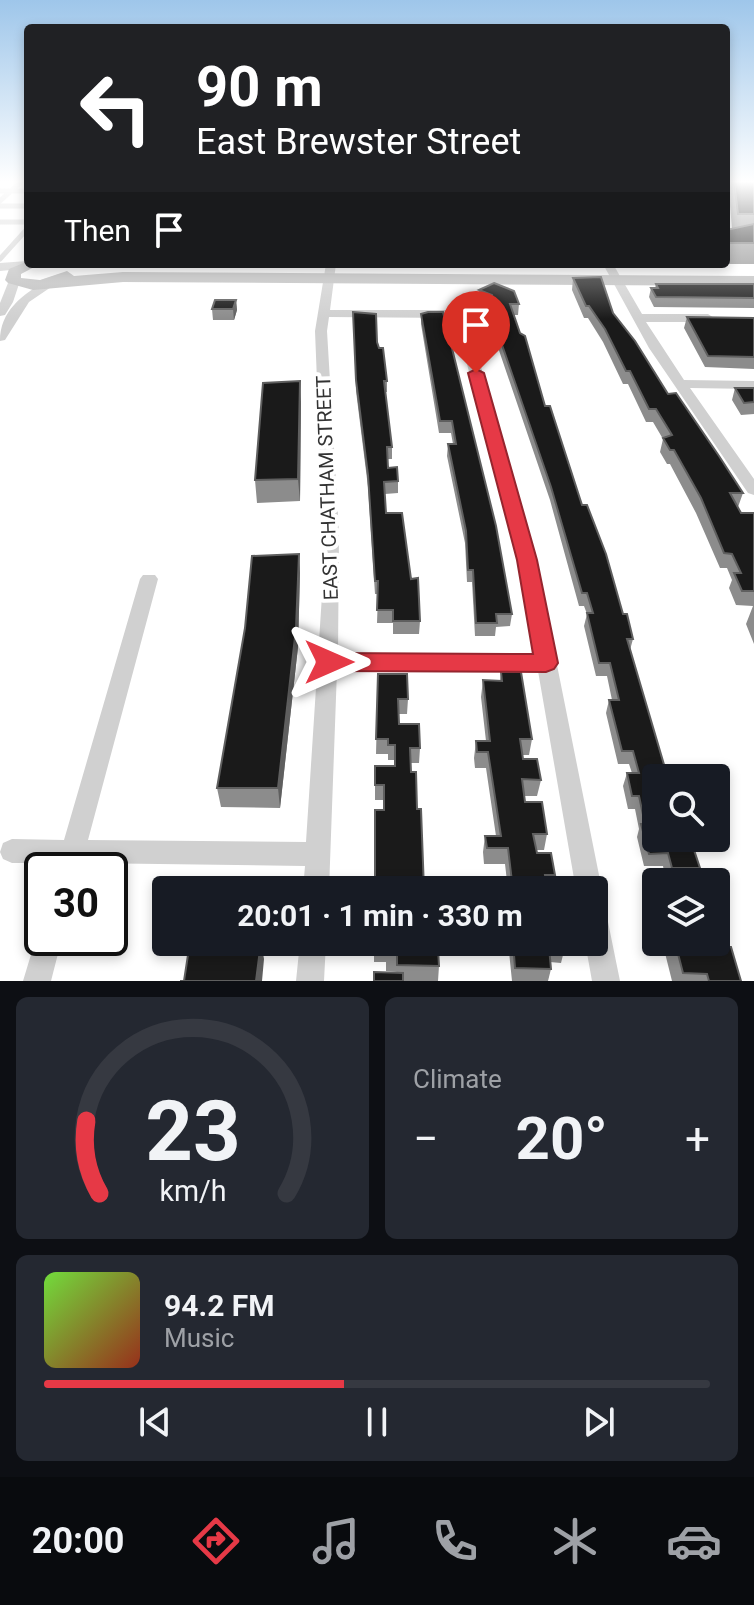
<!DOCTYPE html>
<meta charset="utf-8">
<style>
:root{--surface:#171b24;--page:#242831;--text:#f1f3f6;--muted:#9ea1a6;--line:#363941;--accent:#e63946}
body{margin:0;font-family:Roboto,sans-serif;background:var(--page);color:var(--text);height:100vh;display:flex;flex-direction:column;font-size:30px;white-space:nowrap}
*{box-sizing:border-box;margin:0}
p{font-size:26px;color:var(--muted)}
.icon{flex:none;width:44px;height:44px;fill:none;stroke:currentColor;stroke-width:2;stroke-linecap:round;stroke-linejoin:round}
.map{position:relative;height:981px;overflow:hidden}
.panel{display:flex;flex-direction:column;gap:16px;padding:16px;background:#0d0f14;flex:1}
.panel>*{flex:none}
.top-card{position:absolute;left:24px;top:24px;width:706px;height:244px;border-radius:8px;box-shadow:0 4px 12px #0003;background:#202124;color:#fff;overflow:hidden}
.buttons{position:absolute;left:642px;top:764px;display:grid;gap:16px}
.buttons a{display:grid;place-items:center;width:88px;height:88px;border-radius:8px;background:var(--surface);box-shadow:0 4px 12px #0003;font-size:40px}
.speed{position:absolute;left:24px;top:852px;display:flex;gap:16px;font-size:40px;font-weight:700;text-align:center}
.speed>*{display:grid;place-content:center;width:104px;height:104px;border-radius:50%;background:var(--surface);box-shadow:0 4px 12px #0003;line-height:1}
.speed .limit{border:4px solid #111;border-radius:12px;background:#fff;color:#111}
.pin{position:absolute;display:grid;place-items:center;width:68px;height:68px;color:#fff;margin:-82px -34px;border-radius:50% 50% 50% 0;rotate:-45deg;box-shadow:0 0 8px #0007}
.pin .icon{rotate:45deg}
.me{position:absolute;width:88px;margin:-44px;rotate:90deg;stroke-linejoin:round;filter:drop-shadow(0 0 6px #0008)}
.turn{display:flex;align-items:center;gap:28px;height:168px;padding:0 40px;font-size:36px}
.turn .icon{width:104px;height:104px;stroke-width:2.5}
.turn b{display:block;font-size:56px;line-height:68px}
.then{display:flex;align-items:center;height:76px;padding:0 40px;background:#0003;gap:16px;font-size:30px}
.big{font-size:60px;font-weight:700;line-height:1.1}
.panel .widget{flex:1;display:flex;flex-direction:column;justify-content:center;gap:12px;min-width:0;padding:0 28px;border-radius:12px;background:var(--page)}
.panel .dial{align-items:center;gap:0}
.dial svg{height:208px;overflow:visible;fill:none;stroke:var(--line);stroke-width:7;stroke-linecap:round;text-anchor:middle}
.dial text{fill:var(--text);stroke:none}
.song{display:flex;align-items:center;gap:24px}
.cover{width:96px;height:96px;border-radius:12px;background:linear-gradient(135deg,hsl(100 70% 55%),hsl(10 70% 35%))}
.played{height:8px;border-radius:4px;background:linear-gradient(90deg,var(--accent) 45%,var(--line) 45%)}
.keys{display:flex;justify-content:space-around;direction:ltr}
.heat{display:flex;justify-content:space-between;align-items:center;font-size:44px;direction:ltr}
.panel .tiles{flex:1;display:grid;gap:16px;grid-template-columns:1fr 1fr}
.widget:last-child{grid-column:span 2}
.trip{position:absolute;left:152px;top:876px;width:456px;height:80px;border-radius:8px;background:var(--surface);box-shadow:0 4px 12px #0003;font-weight:700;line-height:80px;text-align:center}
.menu{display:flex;height:128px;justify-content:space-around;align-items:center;background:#090b0e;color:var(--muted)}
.menu .icon{width:56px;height:56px}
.menu .on{color:var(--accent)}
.menu b{font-size:36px;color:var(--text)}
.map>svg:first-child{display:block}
</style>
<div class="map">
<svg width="754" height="981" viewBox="0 0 754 981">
<rect width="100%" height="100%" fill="#fff"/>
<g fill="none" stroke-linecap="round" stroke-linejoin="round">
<path stroke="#d0d0d0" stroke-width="5" d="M0,191h28
M0,201l22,-20
M0,206h28
M0,222h28
M0,259l28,-31"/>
<path fill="#d0d0d0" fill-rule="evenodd" d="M326,264h10l-6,46h130l6,4 70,246 66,330 -4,9 -4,1v-10h-18l-38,-219 -201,-1 -8,220h-26l2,-24 -223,-3 -1,7h-26l2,-7h-45l-9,-4 -3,-7 3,-9 9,-4 52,1 76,-261 3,-4h12l3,4 -70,261 218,2 16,-247 1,-64 -8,-200zM329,317l126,1 63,242 17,95 -197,-1 1,-123 -12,-200z
M603,264h10l29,50h66l6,4 -6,4h-62l38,58 70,1v8l-64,-1 64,91v16l-6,-2 -99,-145z
M594,904l9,4 4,9 13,64h-28l-7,-39h9z
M42,928v10h20l-11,43h-28l13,-43z
M300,942h26l-2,39h-28z"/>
<path fill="#d0d0d0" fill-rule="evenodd" d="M27,261l6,4 -2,3 -31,3v-8z
M10,278l10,3 -7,21 -8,13 -5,1v-13z
M47,280l10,3 -28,19 -24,38 -5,1c0,-30 22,-46 47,-61z"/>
<path fill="#bdbdbd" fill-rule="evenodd" d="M28,261v3h12l-19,10v4l19,2 27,-9 7,5 49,-4 631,4v10l-631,-4 -90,8 -25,-7 -3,-3 4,-11z"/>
</g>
<path fill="#8c8c8c" d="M728,181h26v83h-30h2v-34l6,-1z
M573,278l40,35 55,81 75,99 -5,14 3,6h13v131l-8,-20 7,-18 -17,-1 -7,-17 3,-8 -5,-12h-7l-24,-55 -26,-49h-3l-7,-12 3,-13 -10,-17h-7l-18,-38h-5l-20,-42 -15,-24h-4l-12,-28z
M656,284h98v24l-100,-1 -5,-10 2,-9h4z
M479,290l40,14 -1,11h-4l31,91 78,208 10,25 -3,11 35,118 -2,6 -7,64 44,30 -6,13h-10l1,1h-29v37l-7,-29 7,-19h8l-1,-5h-19l-7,-29 2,-8 -4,-20h-7l-5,-23 4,-13h5l-3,-9h-11l-12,-51 3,-13h3l-5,-24h-11l-12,-50 3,-12 -3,-8h-5l-29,-106 -60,-176 1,-11h3l-3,-7 -13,-6z
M236,300l1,10 -3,10h-21l-1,-11z
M353,312l24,30 10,39v11h-2l7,55v12h-4v9l10,13v12l-13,1 1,19 25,66 9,42 -1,13h-26v-11h-16l1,-29h-3l-7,-107 -12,-96z
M421,314l91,300 -2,12 -14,1 -1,9h-20l-3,-54h-5l-2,-39 -18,-87 1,-12h5l-2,-11h-12l-18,-109z
M687,317l67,1v51l-49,-2 -21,-39z
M735,388h19v26l-13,1 -9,-15z
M301,402l-1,99 -43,2 -2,-23z
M299,554l1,19 -2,74 -18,161 -59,-1 -4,-19z
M501,672l31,67 -3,16h-6v4l18,21 -4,16h-13l1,6 22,32 -3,16h-8l1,3 18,22 -3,15h-44l-3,-26h-21l-1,-12 2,-16h11l-10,-68h-11l-1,-10 2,-17h10l-5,-44 2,-17 17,1z
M378,674l30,25 -1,15h-8v10l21,24 -1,15h-9l1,9 6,37 7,81h-49v-80h9v-10h-9v-34h19v-6h-6v-6h-12z
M374,942l55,6 10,18 -1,15h-64l23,-8v-1l-11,-1v-9h-12z
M508,942h57v5l-4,16 -11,-1 1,7 -3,12h-36z
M667,942h36l2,5 36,34h-69l-8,-32z"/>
<path fill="#5f5f5f" d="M236,300l1,10 -3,10 -1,-11z
M300,381l1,21 -1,99 -2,-22z
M299,554l1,19 -2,74 -18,161 -2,-20z
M261,942l3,17 -2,22h-6z"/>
<path fill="#1a1a1a" stroke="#5f5f5f" stroke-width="2" d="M734,181h20v33h-16z
M754,224v19h-28v-13z
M601,277l12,36 22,28 33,53 8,-1 43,63 24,37h-13l11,20h13v78h-12l-8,-18h7l-9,-19 -8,-1 -23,-55 -27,-48h-4l-7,-12 9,-3 -16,-26h-7l-19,-38h-4l-21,-42 -16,-23h-3l-13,-28z
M494,283l20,8 5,13h-9l10,29 5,3 20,70h5l32,99h5l19,49 17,60h4l6,25h-6l38,129h-3l2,10h-8v60h34l10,30h-28l-4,-15 -19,1 -8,-30h4l-6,-28h-7l-5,-23h12l-6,-22h-11l-13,-51h10l-9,-37h-11l-12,-50h6l-6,-20h-5l-31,-106 -60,-174h7l-6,-18 -13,-5z
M656,284h98v14l-98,-1 -5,-9h7z
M215,300h21l-3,9h-21z
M353,312l23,2 1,28 2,6h4l4,33h-3l8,66h-5l1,21 9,-1 1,14 -14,1 2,31h16l9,66 7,-1 2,43h-27v-11h-16l1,-29h-3l-7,-106 -12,-95z
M428,312h15l53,214 16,88h-16l1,9h-21l-3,-53h-5l-2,-39 -18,-87h8l-4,-23h-12l-19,-107z
M687,317l67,1v39l-46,-1z
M300,381l-2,98 -43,1 8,-97z
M735,388h19v14l-10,1z
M299,554l-3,74 -18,160h-61l28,-160 7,-72z
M501,672h20l11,67h-12l3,20h14l4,21 -19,-1 3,23h17l5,32h-14l4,19h14l4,22h-10l3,15h-35l-5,-42h-21l-2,-12h16l-13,-84h-11l-1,-11h14l-7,-61 19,1z
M378,674h29l1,25h-10l1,25h20l1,24h-10l1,24h5l1,37h4l3,81h-32v-7h-17v-73h9v-25h-9v-19h20v-21h-7v-6h-12z
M656,871h26l3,11h-26z
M267,886v4h-52z
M716,911l4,12h-4z
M190,942h71l-5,39h-76h4z
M374,942h54l1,6 9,1 1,17 -42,-1v-11l-11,-1v-9h-12z
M513,942h52v5h-16l2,22 -36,-1z
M675,942h28l2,5h26l10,34h-32l-2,-7 -24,-1z
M374,972l29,1v8h-29z"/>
<linearGradient id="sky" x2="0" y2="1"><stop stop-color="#9ec6ea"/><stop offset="0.57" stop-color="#fff"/><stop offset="1" stop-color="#fff" stop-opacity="0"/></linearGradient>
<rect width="754" height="319" fill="url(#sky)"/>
<path fill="#e63946" stroke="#96252e" stroke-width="2" d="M476,369l8,4 53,187 21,103 -4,6 -8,3 -217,-1 -8,-3 -4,-6 4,-6 8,-3 204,1 -16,-94 -49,-187z"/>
<g text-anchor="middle" stroke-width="8" stroke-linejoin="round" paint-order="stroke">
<g font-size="20" fill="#333" stroke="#fff">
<text transform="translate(327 488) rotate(-92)" y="7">EAST CHATHAM STREET</text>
</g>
</g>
</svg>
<div class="buttons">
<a><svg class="icon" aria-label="search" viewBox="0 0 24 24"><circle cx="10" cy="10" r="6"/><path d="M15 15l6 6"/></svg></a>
<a><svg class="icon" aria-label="layers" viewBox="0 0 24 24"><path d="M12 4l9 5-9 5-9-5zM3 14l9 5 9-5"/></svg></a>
</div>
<div class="speed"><div class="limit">30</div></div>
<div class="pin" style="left:476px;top:373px;background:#d93025"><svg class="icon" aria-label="arrive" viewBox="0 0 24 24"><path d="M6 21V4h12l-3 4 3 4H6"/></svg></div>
<svg class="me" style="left:329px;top:662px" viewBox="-20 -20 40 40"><path d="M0-17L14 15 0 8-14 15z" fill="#e63946" stroke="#fff" stroke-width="4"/></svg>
<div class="trip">20:01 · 1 min · 330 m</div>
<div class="top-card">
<div class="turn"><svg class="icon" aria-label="left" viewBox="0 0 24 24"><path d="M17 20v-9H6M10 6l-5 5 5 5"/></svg><div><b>90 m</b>East Brewster Street</div></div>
<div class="then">Then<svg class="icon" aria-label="arrive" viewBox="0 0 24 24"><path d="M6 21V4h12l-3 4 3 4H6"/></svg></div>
</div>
</div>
<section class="panel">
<div class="tiles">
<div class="widget dial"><svg viewBox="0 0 100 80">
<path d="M14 69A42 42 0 1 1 86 69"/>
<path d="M14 69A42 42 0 0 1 9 41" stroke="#e63946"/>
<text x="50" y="56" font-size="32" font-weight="700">23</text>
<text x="50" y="72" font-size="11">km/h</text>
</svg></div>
<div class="widget"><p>Climate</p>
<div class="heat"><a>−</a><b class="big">20°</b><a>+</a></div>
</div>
<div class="widget">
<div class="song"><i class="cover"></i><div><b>94.2 FM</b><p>Music</p></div></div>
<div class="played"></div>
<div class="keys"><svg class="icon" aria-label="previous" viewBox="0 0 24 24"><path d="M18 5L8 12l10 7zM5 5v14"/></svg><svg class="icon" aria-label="pause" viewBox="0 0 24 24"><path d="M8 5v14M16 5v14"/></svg><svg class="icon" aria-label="next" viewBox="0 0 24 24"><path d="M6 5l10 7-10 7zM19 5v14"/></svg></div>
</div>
</div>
</section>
<nav class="menu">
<b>20:00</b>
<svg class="icon on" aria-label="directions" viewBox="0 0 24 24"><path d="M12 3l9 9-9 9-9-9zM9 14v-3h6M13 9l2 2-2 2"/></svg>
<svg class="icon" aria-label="music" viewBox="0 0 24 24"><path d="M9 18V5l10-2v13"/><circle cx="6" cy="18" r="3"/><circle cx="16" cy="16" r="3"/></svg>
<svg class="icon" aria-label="phone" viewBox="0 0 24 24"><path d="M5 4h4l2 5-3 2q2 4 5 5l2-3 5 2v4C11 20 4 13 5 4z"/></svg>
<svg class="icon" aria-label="climate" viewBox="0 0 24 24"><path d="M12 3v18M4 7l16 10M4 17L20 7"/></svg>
<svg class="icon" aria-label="car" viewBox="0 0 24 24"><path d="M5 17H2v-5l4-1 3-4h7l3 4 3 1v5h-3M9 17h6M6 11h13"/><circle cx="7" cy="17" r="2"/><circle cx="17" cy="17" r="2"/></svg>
</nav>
